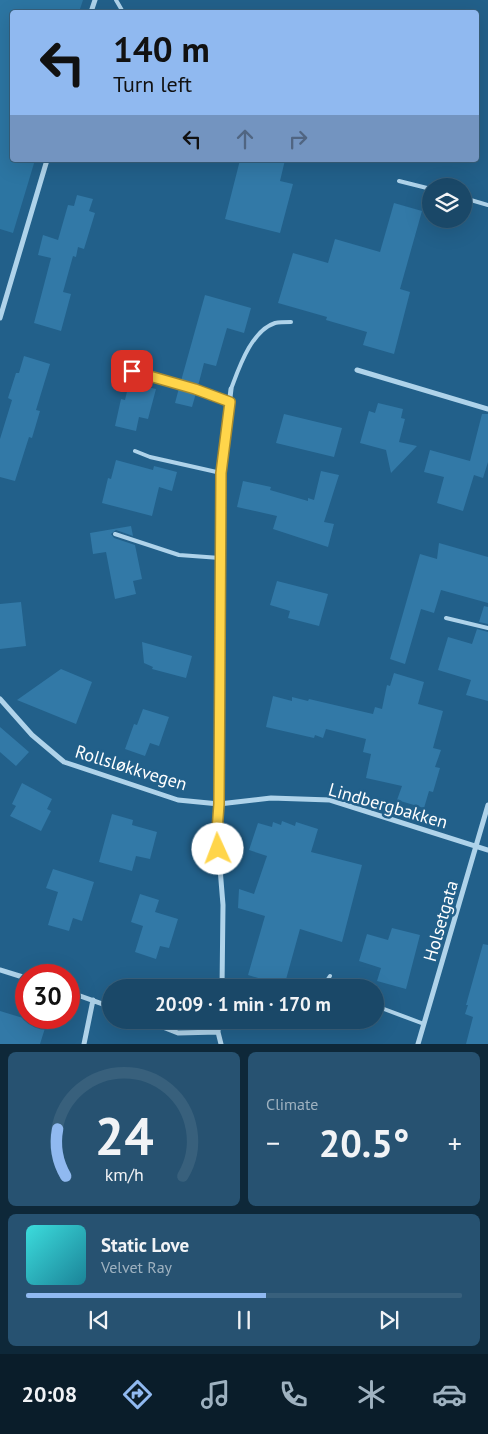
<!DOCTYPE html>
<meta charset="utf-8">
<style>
:root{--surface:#1a4868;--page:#275271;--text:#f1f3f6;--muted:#9fb2c0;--line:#38607c;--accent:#90b9f0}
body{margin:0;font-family:"PT Sans",sans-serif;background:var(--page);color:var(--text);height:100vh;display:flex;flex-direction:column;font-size:19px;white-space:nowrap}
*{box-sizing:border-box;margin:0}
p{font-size:16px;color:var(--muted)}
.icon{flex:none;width:28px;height:28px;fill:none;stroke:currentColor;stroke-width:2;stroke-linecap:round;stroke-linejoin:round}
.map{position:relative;height:1044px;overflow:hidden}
.sheet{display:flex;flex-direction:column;gap:8px;padding:8px;background:#0e2839;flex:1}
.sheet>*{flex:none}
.guide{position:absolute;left:10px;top:10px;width:469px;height:152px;border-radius:5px;box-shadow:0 5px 20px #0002,0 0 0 1px var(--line);background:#90b9f0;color:#111;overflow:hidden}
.tools{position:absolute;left:422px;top:178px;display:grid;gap:10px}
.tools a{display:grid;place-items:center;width:50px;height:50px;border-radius:50%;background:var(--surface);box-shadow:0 5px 20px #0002,0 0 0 1px var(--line);font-size:25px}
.speed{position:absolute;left:15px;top:964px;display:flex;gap:10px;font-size:25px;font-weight:700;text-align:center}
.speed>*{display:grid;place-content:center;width:65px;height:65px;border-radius:50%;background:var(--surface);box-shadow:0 5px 20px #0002,0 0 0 1px var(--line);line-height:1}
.speed .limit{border:8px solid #d22;background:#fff;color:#111}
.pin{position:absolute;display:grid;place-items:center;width:42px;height:42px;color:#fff;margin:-21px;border-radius:10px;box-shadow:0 2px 8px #0006}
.me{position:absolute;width:55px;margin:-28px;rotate:358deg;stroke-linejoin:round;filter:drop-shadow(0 0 4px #0008)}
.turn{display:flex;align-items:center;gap:18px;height:105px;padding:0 20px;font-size:22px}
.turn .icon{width:65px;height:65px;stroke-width:2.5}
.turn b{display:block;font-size:35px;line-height:42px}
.lanes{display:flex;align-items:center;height:48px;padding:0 20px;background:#0003;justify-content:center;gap:25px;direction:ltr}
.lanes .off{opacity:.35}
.big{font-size:38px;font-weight:600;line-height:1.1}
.sheet .widget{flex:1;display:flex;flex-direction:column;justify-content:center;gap:8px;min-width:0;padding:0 18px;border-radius:8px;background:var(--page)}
.sheet .dial{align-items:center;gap:0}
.dial svg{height:130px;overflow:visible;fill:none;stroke:var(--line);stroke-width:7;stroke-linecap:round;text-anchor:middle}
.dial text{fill:var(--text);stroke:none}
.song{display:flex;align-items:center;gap:15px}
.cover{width:60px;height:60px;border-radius:8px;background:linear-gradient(135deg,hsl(180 70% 55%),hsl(190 70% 35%))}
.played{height:5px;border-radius:2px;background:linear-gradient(90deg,var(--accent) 55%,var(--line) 55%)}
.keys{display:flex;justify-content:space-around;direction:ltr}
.heat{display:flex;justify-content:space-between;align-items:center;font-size:28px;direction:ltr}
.sheet .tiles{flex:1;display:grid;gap:8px;grid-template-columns:1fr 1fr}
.widget:last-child{grid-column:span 2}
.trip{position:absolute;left:102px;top:979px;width:282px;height:50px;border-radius:25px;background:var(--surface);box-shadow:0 5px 20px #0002,0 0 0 1px var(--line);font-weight:600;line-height:50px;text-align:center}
.menu{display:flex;height:80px;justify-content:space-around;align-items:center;background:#0a1d2a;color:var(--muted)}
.menu .icon{width:35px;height:35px}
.menu .selected{color:var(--accent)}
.menu b{font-size:22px;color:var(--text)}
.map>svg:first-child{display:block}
</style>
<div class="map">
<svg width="488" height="1044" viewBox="0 0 488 1044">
<rect width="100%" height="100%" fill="#22608a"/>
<path fill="#2c75a2" d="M0,0h83l-4,12h-67v148h23l-22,73 -13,-4z"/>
<path fill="#3279a7" d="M240,160h45l-5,21 13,3 -13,49 -55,-14z
M77,195l16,4 -4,12 6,2 -11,36 -6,-2 -2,10 -3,-1 -10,36 8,2 -10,37 -27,-8 17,-65 -13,-3 5,-20 15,5 10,-35 6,1z
M394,203l28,8 -22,78 10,3 -16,62 -31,-9 4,-13 -41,-12 1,-3 -49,-14 15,-50 35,10 7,-24 45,13z
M205,295l46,13 -7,25 -17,-5 -11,38 -12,-3 -6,23 -17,-5z
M24,356l26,8 -14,46 4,1 -8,27 -3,-1 -14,44 -15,-4v-38l12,-39 -4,-2 8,-25h3z
M129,383l27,6 -8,30 -9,-2 -3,14 -21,-5 6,-27 4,1z
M179,388l17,5 -4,14 -17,-4z
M378,403l25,6 -2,9 4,1 -6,23 18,4 -26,27 -5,-23 -26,-7 9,-32 6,2z
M284,414l58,14 -8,29 -58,-14z
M482,414h6v48l-5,16 -9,-3 -11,36 -26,-8 7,-26 -20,-5 6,-22 40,11z
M116,460l37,10 1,-4 23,6 -5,19 -13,-4 -7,29 -50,-13 6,-25 3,1z
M321,471l18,4 -15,47 10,2 -6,23 -55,-18 4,-13 -40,-9 6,-26 28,6 -1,3 38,11v-3l6,2z
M131,526l2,10 -17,-6 -5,4 3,4 21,7 7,34 -9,2 3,13 -21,5 -9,-47 -13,2 -3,-21z
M439,543l49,14v46l-47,-13 -7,23 -13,-4 -16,55 -15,-5 30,-105 17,5z
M277,581l51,13 -9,32 -31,-8 2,-7 -20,-6z
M21,602l5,44 -26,3v-45z
M484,606l4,1v17l-9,-2z
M477,629l11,3v69l-22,-6 5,-15 -33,-10 10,-33 24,7z
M142,642l50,14 -6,22 -34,-9 1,-2 -9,-4z
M61,669l31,13 -16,42 -59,-24z
M394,673l30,9 -6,22 25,7 -10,37 8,2 -6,17 5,1 -7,24 -4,-1 -5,17 -27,-8 5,-14 -36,-8 5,-24 -8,-2 3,-13 -40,-10 -3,9 -8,-3 -1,3 -48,-11 7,-31 19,5v-4l16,4 1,-2 64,15 2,-7 7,2 5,-24 3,1z
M143,709l26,8 -10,29 -9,-3 -5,13 -20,-7 9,-25 3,1z
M0,727l29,25 -13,14 -16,-14z
M22,783l30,16 -5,10 4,2 -10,20 -31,-15 6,-10 -4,-2z
M112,814l21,6 -1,5 25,7 -7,27 -14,-3 -4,15 -33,-9z
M282,821l13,5 1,-4 22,7 -7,23 51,13 -20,77 -42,-13 -15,54 -6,-1 -1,2 -30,-9 17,-59 -27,-8 1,-19 15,5 13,-38 -18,-6 9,-27 14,4 1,-5 8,3z
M53,869l41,13 -12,39 -9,-3 -4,13 -21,-6 10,-33 -12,-4z
M140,894l19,6 -4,12 23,7 -9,29 -9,-2 -4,13 -21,-7 8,-26 -12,-4z
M392,928l28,7 -14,54 -29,-8 4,-13 -22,-7 8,-27 21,6z
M483,944l5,1v99h-22l7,-27 -8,-3 3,-9h-2z
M0,1011l46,14 -6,19h-40z"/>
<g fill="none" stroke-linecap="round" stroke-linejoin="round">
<path stroke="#afd3ea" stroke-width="4" d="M116,0l7,12
M399,181l32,8
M464,198l24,7
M133,371l62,18 35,13
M231,389c8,-21 20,-58 44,-66 5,-1 11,-1 16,-1
M135,451l15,6 71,16
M115,534l64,21 41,3
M446,618l42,10
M322,988l8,-12
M376,1006l48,18"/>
<path stroke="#afd3ea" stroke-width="5" d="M91,12l4,-12
M0,318l47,-158
M357,370l131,39
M0,699l32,36 32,27 114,38 41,4 52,-6 59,2 158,50
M0,970l26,8
M222,988l1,-83 -6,-74 2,-27 2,-331 10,-84
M69,992l42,15
M145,1020l33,13 40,-1
M219,1020l-1,12 3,12
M84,1044l9,-44
M418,1044l70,-239"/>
</g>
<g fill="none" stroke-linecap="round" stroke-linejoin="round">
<defs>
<path id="route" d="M132,371l63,18 35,13 -9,71 -2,331 -2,27 1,18"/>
</defs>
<use href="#route" stroke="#a68a30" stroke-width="12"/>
<use href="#route" stroke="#ffd54a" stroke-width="9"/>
</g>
<g text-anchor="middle" stroke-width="5" stroke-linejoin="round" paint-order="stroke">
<g font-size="18" fill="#fff" stroke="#22608a">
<text transform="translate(131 768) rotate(17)" y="6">Rollsløkkvegen</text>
<text transform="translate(388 806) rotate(16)" y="6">Lindbergbakken</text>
<text transform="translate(441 921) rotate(-74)" y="6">Holsetgata</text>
</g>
</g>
</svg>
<div class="tools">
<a><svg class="icon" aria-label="layers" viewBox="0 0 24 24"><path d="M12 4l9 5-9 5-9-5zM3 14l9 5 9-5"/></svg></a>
</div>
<div class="speed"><div class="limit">30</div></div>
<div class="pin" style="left:132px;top:371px;background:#d93025"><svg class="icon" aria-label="arrive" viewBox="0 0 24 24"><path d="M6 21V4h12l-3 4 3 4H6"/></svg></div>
<svg class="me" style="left:218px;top:849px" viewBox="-20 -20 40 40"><circle r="19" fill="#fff"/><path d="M0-13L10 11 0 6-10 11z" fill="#ffd54a"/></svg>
<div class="trip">20:09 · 1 min · 170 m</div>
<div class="guide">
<div class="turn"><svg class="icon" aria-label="left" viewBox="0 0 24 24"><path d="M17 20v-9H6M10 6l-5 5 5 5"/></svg><div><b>140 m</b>Turn left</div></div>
<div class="lanes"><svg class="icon" aria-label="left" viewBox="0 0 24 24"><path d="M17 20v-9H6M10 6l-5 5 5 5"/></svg><svg class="icon off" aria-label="ahead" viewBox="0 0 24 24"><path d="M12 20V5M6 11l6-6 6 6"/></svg><svg class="icon off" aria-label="right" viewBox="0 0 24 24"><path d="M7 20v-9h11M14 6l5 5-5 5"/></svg></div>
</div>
</div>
<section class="sheet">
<div class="tiles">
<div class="widget dial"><svg viewBox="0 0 100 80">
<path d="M14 69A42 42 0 1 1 86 69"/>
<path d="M14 69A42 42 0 0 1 9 40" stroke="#90b9f0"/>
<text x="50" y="56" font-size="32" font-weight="700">24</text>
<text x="50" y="72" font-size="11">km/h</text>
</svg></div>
<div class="widget"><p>Climate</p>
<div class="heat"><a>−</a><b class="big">20.5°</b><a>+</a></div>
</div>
<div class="widget">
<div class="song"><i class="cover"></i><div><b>Static Love</b><p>Velvet Ray</p></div></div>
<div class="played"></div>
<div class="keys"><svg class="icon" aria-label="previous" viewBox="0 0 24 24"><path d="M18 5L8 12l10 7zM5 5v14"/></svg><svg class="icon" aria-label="pause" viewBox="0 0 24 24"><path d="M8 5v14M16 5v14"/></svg><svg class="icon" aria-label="next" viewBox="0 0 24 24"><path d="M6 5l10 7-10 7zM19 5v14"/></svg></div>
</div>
</div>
</section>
<nav class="menu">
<b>20:08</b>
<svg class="icon selected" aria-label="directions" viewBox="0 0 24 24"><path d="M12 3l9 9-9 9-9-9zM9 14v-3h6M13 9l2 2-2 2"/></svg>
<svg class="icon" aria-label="music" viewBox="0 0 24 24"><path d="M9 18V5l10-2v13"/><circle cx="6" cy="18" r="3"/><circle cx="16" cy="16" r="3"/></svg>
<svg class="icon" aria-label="phone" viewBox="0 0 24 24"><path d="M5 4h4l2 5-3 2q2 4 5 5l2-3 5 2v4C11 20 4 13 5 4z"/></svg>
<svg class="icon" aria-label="climate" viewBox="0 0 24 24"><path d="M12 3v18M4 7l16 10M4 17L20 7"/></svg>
<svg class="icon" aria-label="car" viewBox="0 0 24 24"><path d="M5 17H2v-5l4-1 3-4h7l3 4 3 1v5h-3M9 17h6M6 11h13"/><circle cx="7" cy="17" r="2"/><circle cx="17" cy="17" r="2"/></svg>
</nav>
